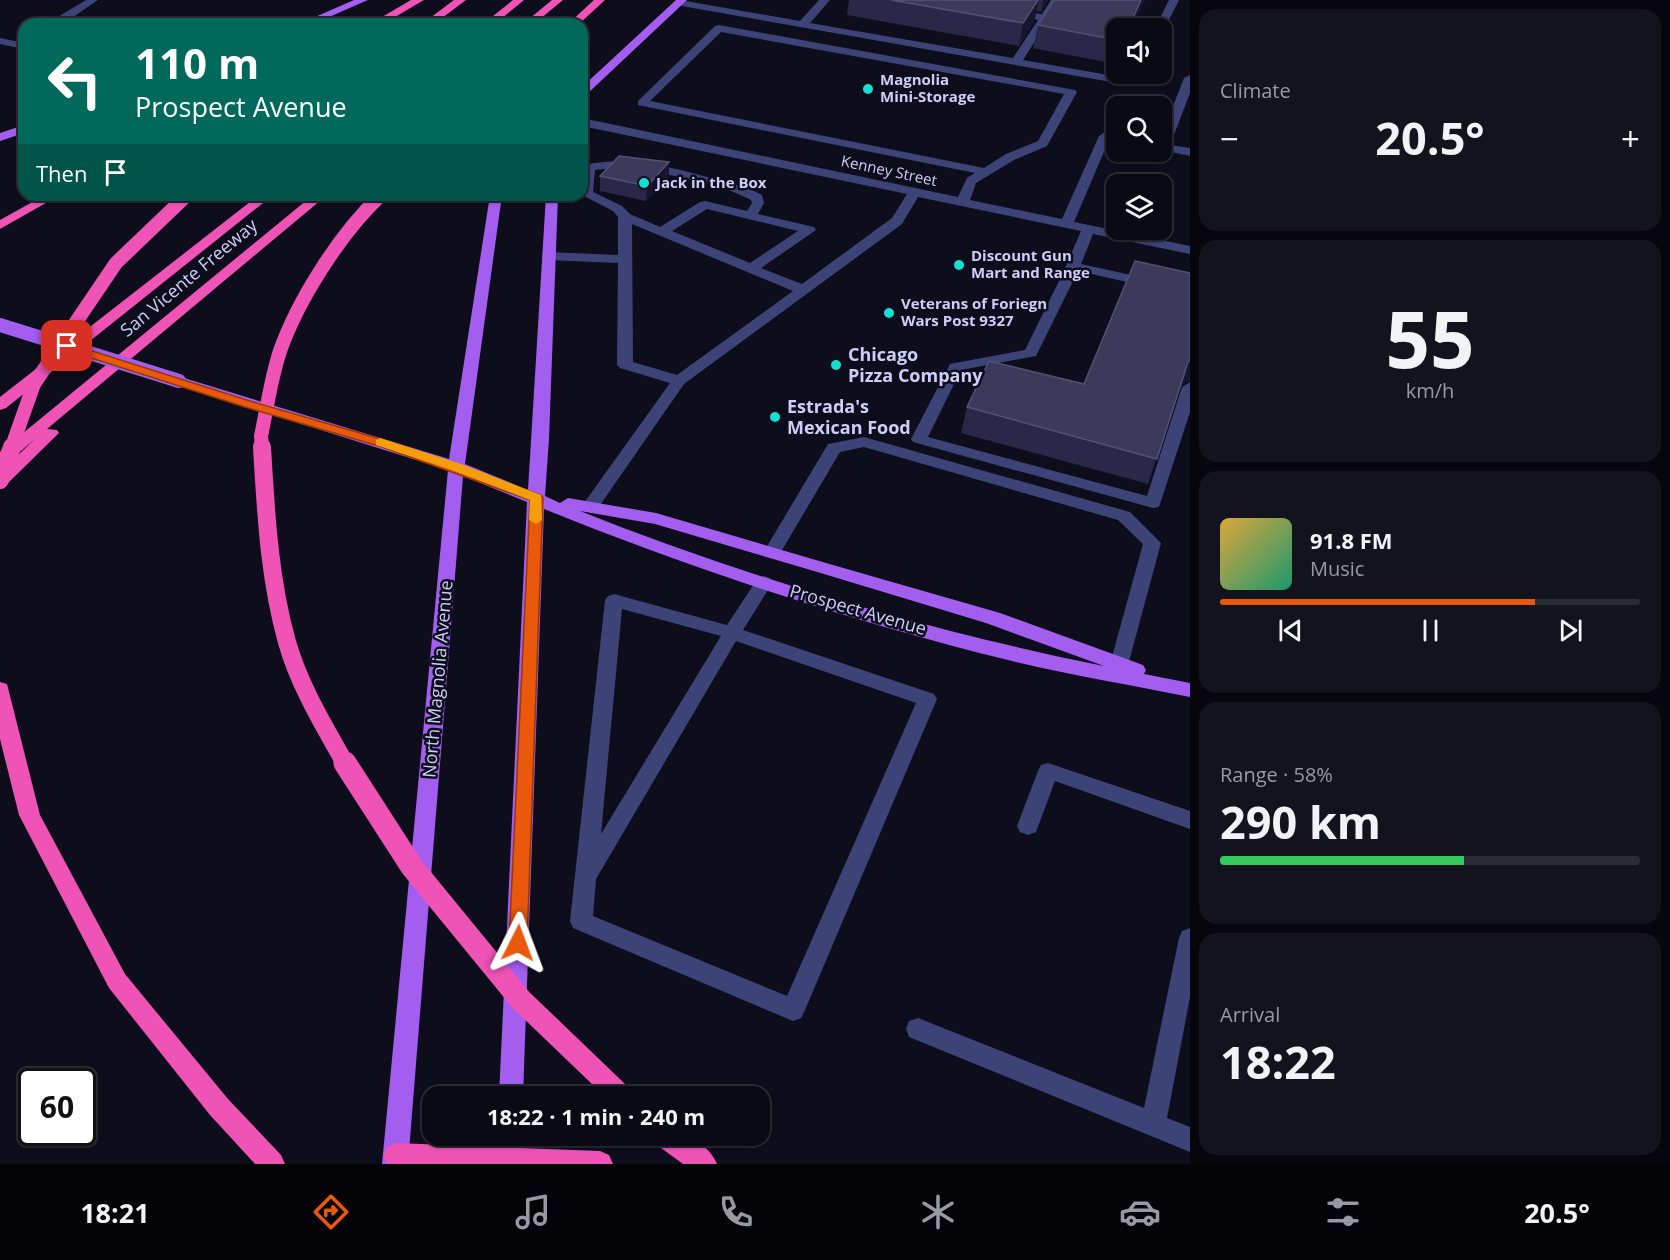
<!DOCTYPE html>
<meta charset="utf-8">
<style>
:root{--surface:#0a0a15;--page:#13131e;--text:#f1f3f6;--muted:#999aa0;--line:#2a2b34;--accent:#ea580c}
body{margin:0;font-family:"Open Sans",sans-serif;background:var(--page);color:var(--text);height:100vh;display:flex;flex-direction:column;font-size:22px;white-space:nowrap}
*{box-sizing:border-box;margin:0}
p{font-size:20px;color:var(--muted)}
.icon{flex:none;width:33px;height:33px;fill:none;stroke:currentColor;stroke-width:2;stroke-linecap:round;stroke-linejoin:round}
.map{position:relative;flex:1;overflow:hidden}
.drawer{display:flex;flex-direction:column;gap:9px;padding:9px;background:#06060c;width:480px}
.drawer>*{flex:none}
.hud{position:absolute;left:18px;top:18px;width:570px;height:183px;border-radius:18px;box-shadow:0 2px 4px #0004,0 0 0 2px var(--line);background:#00695c;color:#fff;overflow:hidden}
.fabs{position:absolute;left:1106px;top:18px;display:grid;gap:12px}
.fabs a{display:grid;place-items:center;width:66px;height:66px;border-radius:12px;background:var(--surface);box-shadow:0 2px 4px #0004,0 0 0 2px var(--line);font-size:30px}
.speed{position:absolute;left:18px;top:1068px;display:flex;gap:12px;font-size:30px;font-weight:700;text-align:center}
.speed>*{display:grid;place-content:center;width:78px;height:78px;border-radius:50%;background:var(--surface);box-shadow:0 2px 4px #0004,0 0 0 2px var(--line);line-height:1}
.speed .limit{border:3px solid #111;border-radius:9px;background:#fff;color:#111}
.pin{position:absolute;display:grid;place-items:center;width:51px;height:51px;color:#fff;margin:-26px;border-radius:12px;box-shadow:0 3px 9px #0006}
.me{position:absolute;width:66px;margin:-33px;rotate:3deg;stroke-linejoin:round;filter:drop-shadow(0 0 4px #0008)}
.turn{display:flex;align-items:center;gap:21px;height:126px;padding:0 18px;font-size:27px}
.turn .icon{width:78px;height:78px;stroke-width:2.5}
.turn b{display:block;font-size:42px;line-height:51px}
.then{display:flex;align-items:center;height:57px;padding:0 18px;background:#0003;gap:12px;font-size:22px}
.big{font-size:45px;font-weight:700;line-height:1.1}
.drawer .card{flex:1;display:flex;flex-direction:column;justify-content:center;gap:9px;min-width:0;padding:0 21px;border-radius:18px;background:var(--page)}
.drawer .dial{align-items:center;gap:0}
.dial b{font-size:78px;line-height:1}
.song{display:flex;align-items:center;gap:18px}
.cover{width:72px;height:72px;border-radius:9px;background:linear-gradient(135deg,hsl(40 70% 55%),hsl(160 70% 35%))}
.played{height:6px;border-radius:3px;background:linear-gradient(90deg,var(--accent) 75%,var(--line) 75%)}
.keys{display:flex;justify-content:space-around;direction:ltr}
.heat{display:flex;justify-content:space-between;align-items:center;font-size:33px;direction:ltr}
.charge{height:9px;border-radius:4px;background:linear-gradient(90deg,#34c759 58%,var(--line) 0)}
.trip{position:absolute;left:422px;top:1086px;width:348px;height:60px;border-radius:18px;background:var(--surface);box-shadow:0 2px 4px #0004,0 0 0 2px var(--line);font-weight:700;line-height:60px;text-align:center}
.dock{display:flex;height:96px;justify-content:space-around;align-items:center;background:#040408;color:var(--muted)}
.dock .icon{width:42px;height:42px}
.dock .active{color:var(--accent)}
.dock b{font-size:27px;color:var(--text)}
main{display:flex;flex:1;min-height:0}
.map>svg:first-child{display:block}
</style>
<main>
<div class="map">
<svg width="1190" height="1164" viewBox="0 0 1190 1164">
<rect width="100%" height="100%" fill="#0d0d1c"/>
<g fill="none" stroke-linecap="round" stroke-linejoin="round">
<path fill="#3c4377" fill-rule="evenodd" d="M86,0h12l-35,24h-10l3,-6z
M680,0l120,21 19,-21h11l-20,23 203,35 25,-38 -30,-6v-4l34,4 9,-14h10l-38,60 108,19 3,-5h11l-7,11 -4,1 -458,-81 -1,-2z
M1169,0h10l-14,28 -4,3v-3h-6z
M719,25l356,65 2,2 -30,54 -33,14 -38,23 -6,17 92,19 37,-83 6,-4 11,2v8l-7,-2 -35,82 116,24v8l-97,-20 -12,30 109,24v8l-112,-25 -42,85 -75,14 -33,67 219,59 35,-109 8,-5v30l-31,95 -6,1 -240,-66 -2,-3 39,-75 75,-14 38,-77 18,-42 -163,-34 -16,27 -218,160 -88,127h-12l-2,-4 2,-4 86,-120 -50,-15 -3,-3 1,-102 -70,-3 -7,-4 7,-4 70,3v-38l-5,-6 -31,-16 3,-30c52,-13 110,10 161,22l16,8 2,8 -6,11 56,13 2,3 -55,38 41,16 90,-66 15,-24 -325,-68v-8l376,79 9,-19 8,-5 -337,-68v-4l77,-75zM721,32l343,62 -26,47 -32,13 -22,14 -334,-67zM603,169c42,-1 111,11 148,31l1,3 -5,8 -42,-10 -5,1 -40,25 -30,-13 -8,-8 -29,-14 2,-22zM707,209l91,22 -48,32 -78,-32zM632,224l161,67 -116,84 -44,-13z
M0,38l24,5v6l-24,-5z
M1190,75v18l-20,52 20,3v8l-29,-6v-13l23,-59z
M864,437l266,75 31,31 -37,137 -7,2 -7,-2 -3,-5 36,-131 -25,-24 -254,-73 -24,5 -62,105h-12l-3,-4 65,-109z
M764,576l6,2 3,4 -30,48 191,64 3,5 -132,311 -4,8 -8,3 -220,-93 -3,-7 35,-321 3,-4 6,-2 113,31 31,-47zM622,609l99,27 -120,198zM736,641l180,62 -129,293 -194,-80 3,-37z
M1048,763l142,48v18l-135,-48 -19,51 -8,3 -8,-3 -3,-6 21,-55 3,-6z
M1190,928v69l-23,121 23,9v25l-281,-115 -3,-8 3,-8 9,-3 226,90 35,-170 3,-7z"/>
<path fill="#a35ef0" fill-rule="evenodd" d="M354,0h14l-55,24h-14z
M676,0h11l-101,95 -4,1v-9z
M24,125v8l-24,8v-8z
M490,195h12l-37,269 63,26 18,-295h12l-9,244 -4,57 15,7 8,-5 88,15 170,50 174,50 143,52 3,5 -2,4 46,9v14c-59,-12 -120,-22 -178,-36 -159,-39 -317,-91 -468,-152l-21,587h-24l28,-594 -64,-26 -55,688h-26l66,-694 -274,-86 -3,-3 3,-3h10l265,81zM580,511l75,13 159,47 172,52 118,43c-178,-36 -356,-88 -524,-155z
M497,1136h26l-2,28h-26z"/>
<path fill="#ef53b6" fill-rule="evenodd" d="M411,0h13l-41,24h-13z
M454,0h12l-32,24h-12z
M513,0h11l-29,24h-12z
M552,0h11l-29,24h-11z
M594,0h11l-26,24h-11z
M45,195h15l-60,34v-9z
M259,195h14l-267,213 -6,2v-13z
M313,195h14l-280,234 10,1 2,3 -53,52 -6,1v-14l36,-34 -29,25 -7,1v-12z
M0,682l7,2 33,131 85,159 103,125 53,56 4,9h-30l-45,-49 -101,-127 -90,-173 -19,-76z
M653,1136c25,-3 53,2 64,28h-34l-26,-19z
M396,1143l204,8 9,4 4,9h-226l-4,-8 4,-9z"/>
<path stroke="#a35ef0" stroke-width="14" d="M0,325l179,56"/>
<path stroke="#ef53b6" stroke-width="11" d="M183,199l4,-4
M377,199l4,-4"/>
<path stroke="#ef53b6" stroke-width="14" d="M11,449l23,-65 82,-121 69,-66
M262,449l-1,-13c6,-28 10,-58 19,-85 18,-51 60,-117 99,-154"/>
<path stroke="#ef53b6" stroke-width="18" d="M262,447c4,66 7,131 25,195 12,43 37,84 59,123
M0,480l12,-33"/>
<path stroke="#ef53b6" stroke-width="23" d="M345,763l67,104 109,133 100,96"/>
</g>
<path fill="#292848" d="M849,0h199l-7,12 -5,-1 -2,11 -15,24 -172,-31z
M1145,0l-13,28h-16v20l-4,-1 -7,15 -72,-14 5,-23z
M669,162v15l-23,24 -46,-10v-15z
M1190,273v108l-1,-1 -9,6 -32,98 -187,-51 6,-26 117,-23z"/>
<path fill="#17152f" d="M1039,0l-5,22 -15,24 4,-23z
M1043,0h5l-7,12z
M1141,0h4l-13,28h-2l3,-10z
M1118,24l-6,23 -7,15 6,-23z
M669,162v15l-23,24 1,-15z
M1190,360v17l-1,3 -9,6 8,-24z"/>
<path fill="#3b3a5b" stroke="#525174" stroke-width="1.5" d="M891,0h147l-15,23z
M1054,0h87l-8,18 -5,-1 -3,8 -7,-1 -7,15 -73,-14z
M619,156l50,6 -22,24 -47,-10z
M1135,261l55,12v87l-2,2 -31,97 -190,-52 22,-46 95,23z"/>
<path fill="#ea580c" stroke="#983908" stroke-width="1.5" d="M67,343l186,59 138,40 150,53 2,3 -16,445 -3,6 -6,2 -6,-2 -3,-6 21,-443 -148,-53 -137,-40 -182,-58v-5z"/>
<path fill="#f59e0b" d="M380,438l81,26 80,31 1,25 -6,4 -7,-4 1,-20 -78,-30 -76,-25v-5z"/>
<g fill="#15ded3" stroke="#0d0d1c" stroke-width="2">
<circle cx="868" cy="89" r="6"/>
<circle cx="644" cy="183" r="6"/>
<circle cx="959" cy="265" r="6"/>
<circle cx="889" cy="313" r="6"/>
<circle cx="836" cy="365" r="6"/>
<circle cx="775" cy="417" r="6"/>
</g>
<g text-anchor="middle" stroke-width="5" stroke-linejoin="round" paint-order="stroke">
<g font-size="15" font-weight="bold" fill="#cdcffa" stroke="#0d0d1c" text-anchor="start">
<text x="880" y="85">Magnolia<tspan x="880" dy="17">Mini-Storage</tspan></text>
<text x="656" y="188">Jack in the Box</text>
<text x="971" y="261">Discount Gun<tspan x="971" dy="17">Mart and Range</tspan></text>
<text x="901" y="309">Veterans of Foriegn<tspan x="901" dy="17">Wars Post 9327</tspan></text>
</g>
<g font-size="15" fill="#cdcffa" stroke="#0d0d1c">
<text transform="translate(889 171) rotate(12)" y="5">Kenney Street</text>
</g>
<g font-size="18" fill="#cdcffa" stroke="#0d0d1c">
<text transform="translate(189 278) rotate(-40)" y="6">San Vicente Freeway</text>
<text transform="translate(858 610) rotate(16)" y="6">Prospect Avenue</text>
<text transform="translate(438 679) rotate(-85)" y="6">North Magnolia Avenue</text>
</g>
<g font-size="18" font-weight="bold" fill="#cdcffa" stroke="#0d0d1c" text-anchor="start">
<text x="848" y="361">Chicago<tspan x="848" dy="21">Pizza Company</tspan></text>
<text x="787" y="413">Estrada's<tspan x="787" dy="21">Mexican Food</tspan></text>
</g>
</g>
</svg>
<div class="fabs">
<a><svg class="icon" aria-label="sound" viewBox="0 0 24 24"><path d="M4 9h4l5-4v14l-5-4H4zM17 9q2 3 0 6"/></svg></a>
<a><svg class="icon" aria-label="search" viewBox="0 0 24 24"><circle cx="10" cy="10" r="6"/><path d="M15 15l6 6"/></svg></a>
<a><svg class="icon" aria-label="layers" viewBox="0 0 24 24"><path d="M12 4l9 5-9 5-9-5zM3 14l9 5 9-5"/></svg></a>
</div>
<div class="speed"><div class="limit">60</div></div>
<div class="pin" style="left:67px;top:346px;background:#d93025"><svg class="icon" aria-label="arrive" viewBox="0 0 24 24"><path d="M6 21V4h12l-3 4 3 4H6"/></svg></div>
<svg class="me" style="left:518px;top:943px" viewBox="-20 -20 40 40"><path d="M0-17L14 15 0 8-14 15z" fill="#ea580c" stroke="#fff" stroke-width="4"/></svg>
<div class="trip">18:22 · 1 min · 240 m</div>
<div class="hud">
<div class="turn"><svg class="icon" aria-label="left" viewBox="0 0 24 24"><path d="M17 20v-9H6M10 6l-5 5 5 5"/></svg><div><b>110 m</b>Prospect Avenue</div></div>
<div class="then">Then<svg class="icon" aria-label="arrive" viewBox="0 0 24 24"><path d="M6 21V4h12l-3 4 3 4H6"/></svg></div>
</div>
</div>
<section class="drawer">
<div class="card"><p>Climate</p>
<div class="heat"><a>−</a><b class="big">20.5°</b><a>+</a></div>
</div>
<div class="card dial"><b>55</b><p>km/h</p></div>
<div class="card">
<div class="song"><i class="cover"></i><div><b>91.8 FM</b><p>Music</p></div></div>
<div class="played"></div>
<div class="keys"><svg class="icon" aria-label="previous" viewBox="0 0 24 24"><path d="M18 5L8 12l10 7zM5 5v14"/></svg><svg class="icon" aria-label="pause" viewBox="0 0 24 24"><path d="M8 5v14M16 5v14"/></svg><svg class="icon" aria-label="next" viewBox="0 0 24 24"><path d="M6 5l10 7-10 7zM19 5v14"/></svg></div>
</div>
<div class="card"><p>Range · 58%</p><b class="big">290 km</b><div class="charge"></div></div>
<div class="card"><p>Arrival</p><b class="big">18:22</b></div>
</section>
</main>
<nav class="dock">
<b>18:21</b>
<svg class="icon active" aria-label="directions" viewBox="0 0 24 24"><path d="M12 3l9 9-9 9-9-9zM9 14v-3h6M13 9l2 2-2 2"/></svg>
<svg class="icon" aria-label="music" viewBox="0 0 24 24"><path d="M9 18V5l10-2v13"/><circle cx="6" cy="18" r="3"/><circle cx="16" cy="16" r="3"/></svg>
<svg class="icon" aria-label="phone" viewBox="0 0 24 24"><path d="M5 4h4l2 5-3 2q2 4 5 5l2-3 5 2v4C11 20 4 13 5 4z"/></svg>
<svg class="icon" aria-label="climate" viewBox="0 0 24 24"><path d="M12 3v18M4 7l16 10M4 17L20 7"/></svg>
<svg class="icon" aria-label="car" viewBox="0 0 24 24"><path d="M5 17H2v-5l4-1 3-4h7l3 4 3 1v5h-3M9 17h6M6 11h13"/><circle cx="7" cy="17" r="2"/><circle cx="17" cy="17" r="2"/></svg>
<svg class="icon" aria-label="filters" viewBox="0 0 24 24"><path d="M4 7h16M4 17h16"/><circle cx="9" cy="7" r="2"/><circle cx="15" cy="17" r="2"/></svg>
<b>20.5°</b>
</nav>
